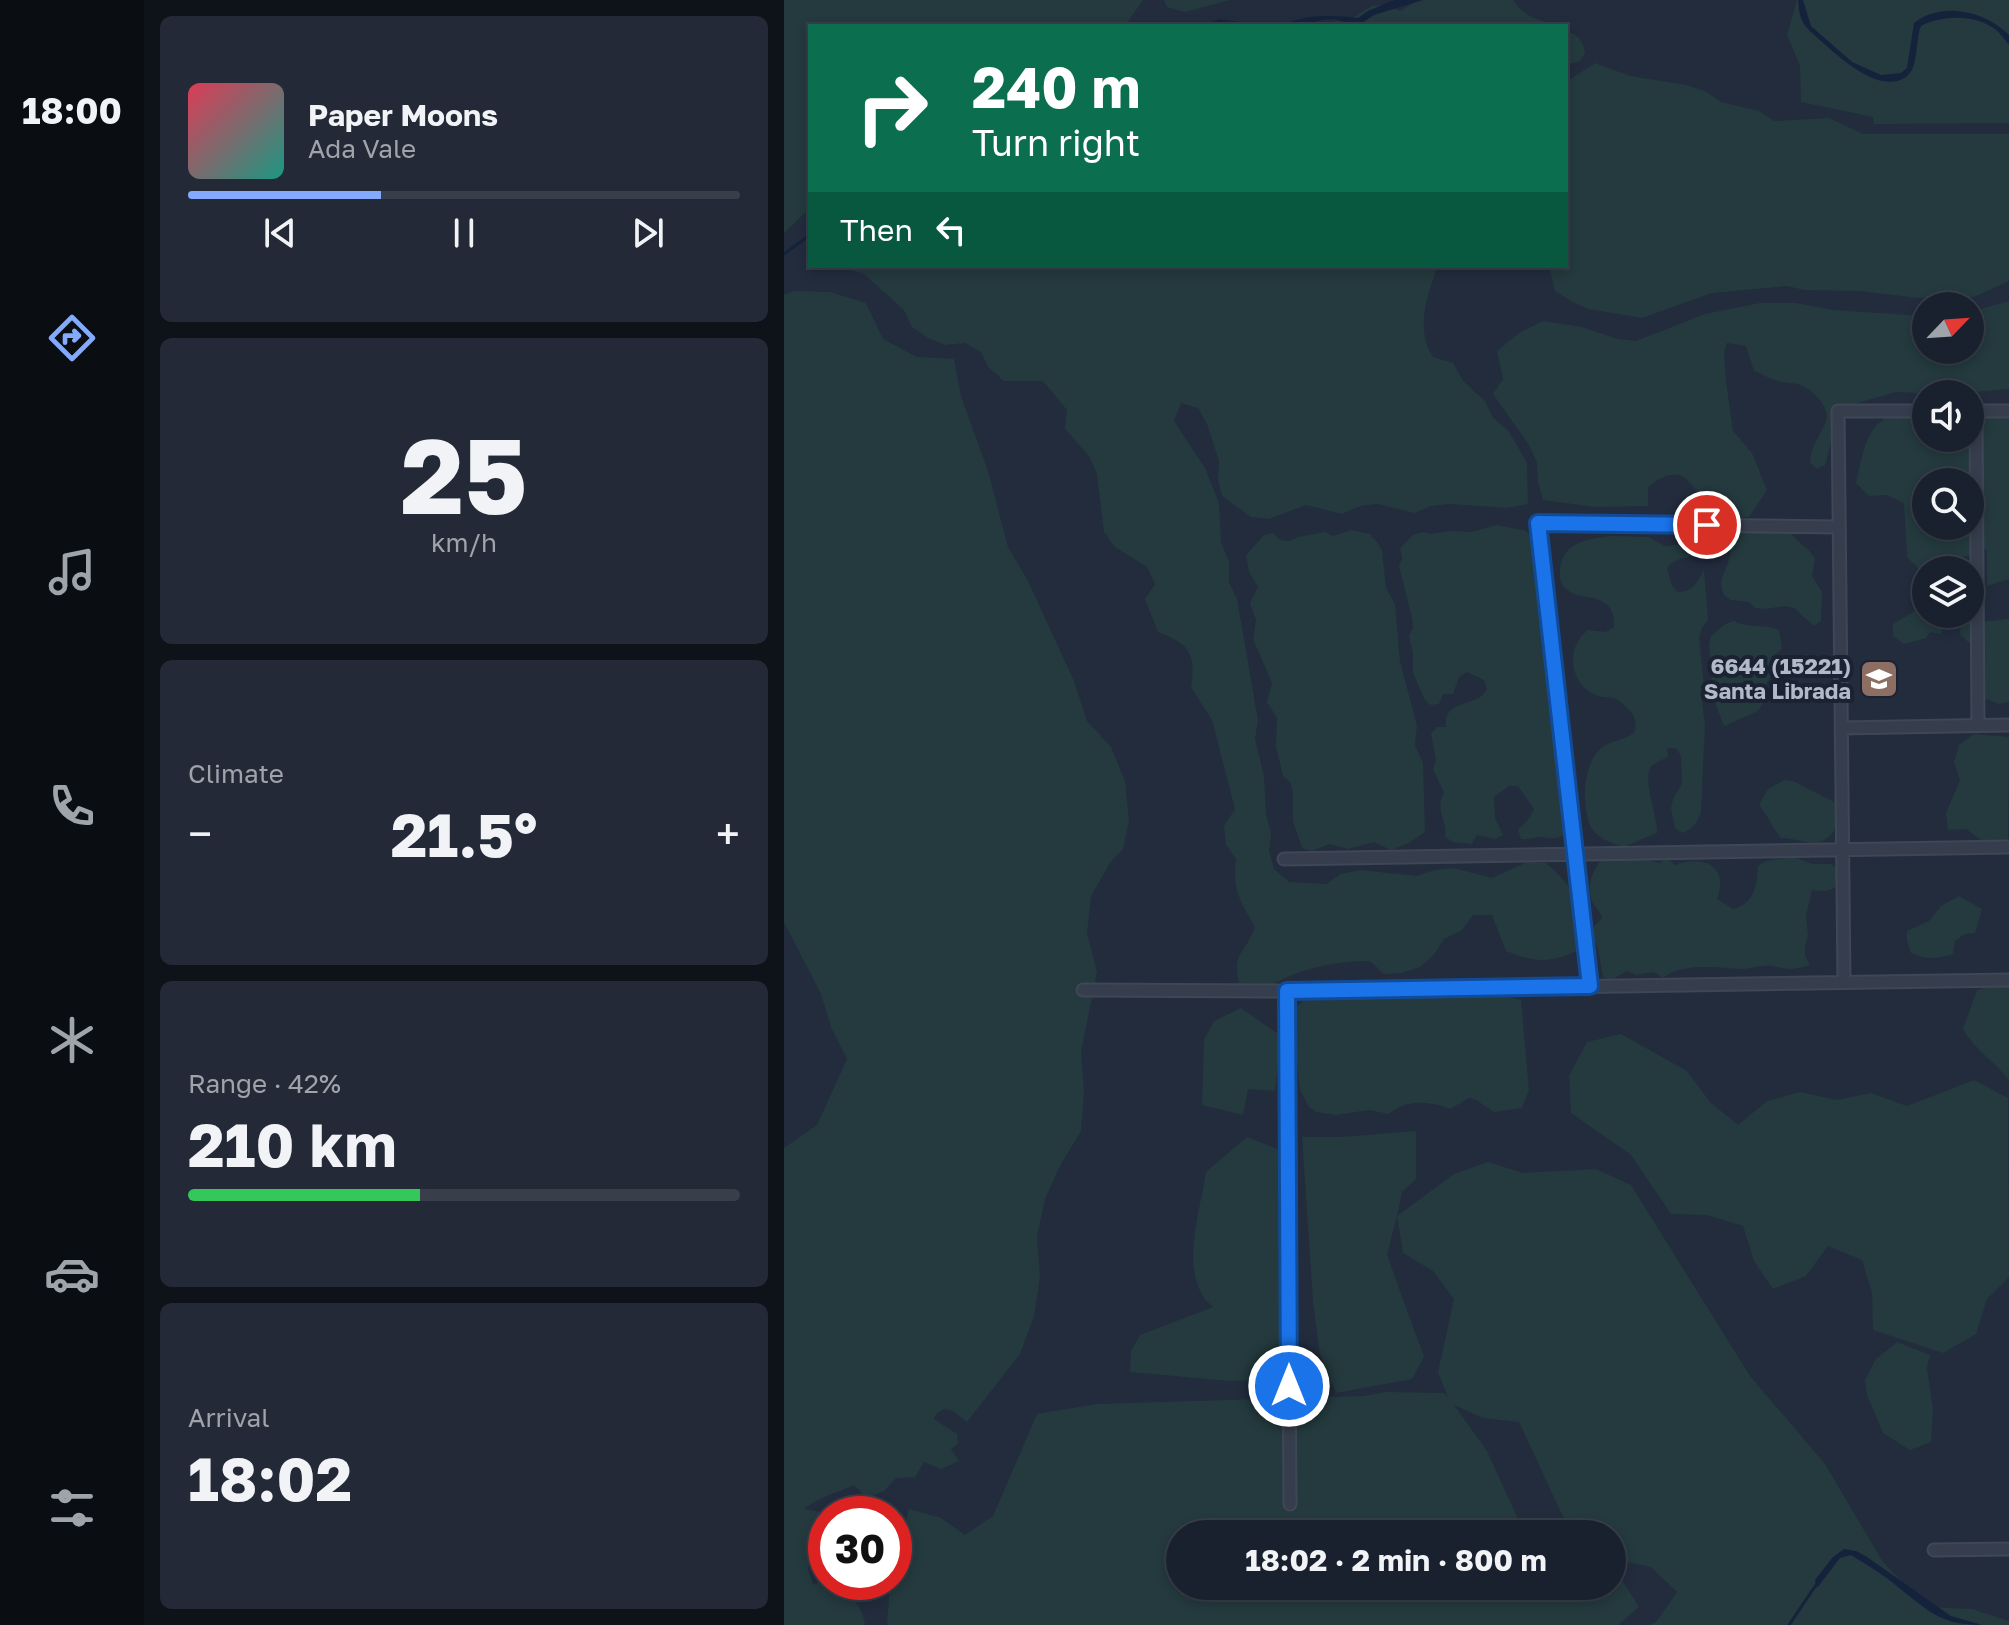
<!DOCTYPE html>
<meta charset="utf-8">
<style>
:root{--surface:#1a212e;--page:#232936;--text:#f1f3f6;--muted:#9fa3aa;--line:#383e4a;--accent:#83aafd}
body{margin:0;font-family:"Golos Text",sans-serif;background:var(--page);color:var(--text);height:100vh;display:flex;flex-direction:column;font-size:30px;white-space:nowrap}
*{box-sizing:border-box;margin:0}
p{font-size:26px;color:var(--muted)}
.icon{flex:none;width:44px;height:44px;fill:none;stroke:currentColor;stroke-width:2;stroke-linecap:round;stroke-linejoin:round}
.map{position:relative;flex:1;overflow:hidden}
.drawer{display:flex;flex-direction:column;gap:16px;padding:16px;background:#0e1219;width:640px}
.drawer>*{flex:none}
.top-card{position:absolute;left:24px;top:24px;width:760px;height:244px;border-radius:0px;box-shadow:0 4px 12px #0003,0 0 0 2px var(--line);background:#0b6e4f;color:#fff;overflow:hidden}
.needle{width:52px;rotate:65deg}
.tools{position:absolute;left:1128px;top:292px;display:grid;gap:16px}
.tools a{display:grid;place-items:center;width:72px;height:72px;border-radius:50%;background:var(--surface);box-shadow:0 4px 12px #0003,0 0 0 2px var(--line);font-size:40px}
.speed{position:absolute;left:24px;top:1496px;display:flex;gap:16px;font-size:40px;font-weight:700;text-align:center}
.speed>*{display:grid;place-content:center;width:104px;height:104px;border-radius:50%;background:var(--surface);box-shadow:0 4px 12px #0003,0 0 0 2px var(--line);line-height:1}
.speed .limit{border:12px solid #d22;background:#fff;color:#111}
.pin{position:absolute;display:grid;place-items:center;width:68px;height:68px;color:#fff;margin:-34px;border:4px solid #fff;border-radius:50%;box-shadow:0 2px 8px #0007}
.me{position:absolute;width:88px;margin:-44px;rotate:0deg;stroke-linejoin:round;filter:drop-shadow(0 0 6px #0008)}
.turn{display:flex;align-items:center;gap:28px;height:168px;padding:0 32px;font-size:36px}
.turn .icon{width:104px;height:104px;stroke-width:2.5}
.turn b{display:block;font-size:56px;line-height:68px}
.then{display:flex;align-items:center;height:76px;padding:0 32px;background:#0003;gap:16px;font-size:30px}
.big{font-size:60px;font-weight:700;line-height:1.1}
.drawer .tile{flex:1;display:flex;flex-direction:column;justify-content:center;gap:12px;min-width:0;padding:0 28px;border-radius:12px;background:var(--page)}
.drawer .dial{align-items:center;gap:0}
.dial b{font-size:104px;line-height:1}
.song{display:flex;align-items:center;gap:24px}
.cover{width:96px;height:96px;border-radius:12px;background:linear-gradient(135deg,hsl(350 70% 55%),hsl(170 70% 35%))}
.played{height:8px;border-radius:4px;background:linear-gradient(90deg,var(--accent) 35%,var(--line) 35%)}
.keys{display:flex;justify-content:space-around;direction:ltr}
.heat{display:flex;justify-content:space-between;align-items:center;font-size:44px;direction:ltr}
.charge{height:12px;border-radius:6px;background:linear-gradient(90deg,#34c759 42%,var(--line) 0)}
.trip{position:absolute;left:382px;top:1520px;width:460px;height:80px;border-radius:40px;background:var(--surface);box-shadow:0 4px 12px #0003,0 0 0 2px var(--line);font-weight:700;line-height:80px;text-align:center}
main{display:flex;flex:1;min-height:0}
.dock{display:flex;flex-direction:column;width:144px;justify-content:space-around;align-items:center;background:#0a0d12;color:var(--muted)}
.dock .icon{width:56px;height:56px}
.dock .selected{color:var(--accent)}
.dock b{font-size:36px;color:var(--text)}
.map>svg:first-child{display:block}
</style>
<main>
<nav class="dock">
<b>18:00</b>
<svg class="icon selected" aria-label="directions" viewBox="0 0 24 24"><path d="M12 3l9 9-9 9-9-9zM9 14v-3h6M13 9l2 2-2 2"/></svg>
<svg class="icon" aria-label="music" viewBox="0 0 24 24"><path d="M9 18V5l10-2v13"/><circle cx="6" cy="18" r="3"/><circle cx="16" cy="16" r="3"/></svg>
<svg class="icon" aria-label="phone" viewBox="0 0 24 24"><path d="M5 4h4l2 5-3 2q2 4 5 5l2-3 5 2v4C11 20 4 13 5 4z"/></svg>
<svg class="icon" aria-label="climate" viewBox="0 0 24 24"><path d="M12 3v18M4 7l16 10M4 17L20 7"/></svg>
<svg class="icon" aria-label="car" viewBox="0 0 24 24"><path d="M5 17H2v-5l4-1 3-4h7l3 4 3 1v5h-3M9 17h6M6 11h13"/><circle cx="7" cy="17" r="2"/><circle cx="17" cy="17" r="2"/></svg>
<svg class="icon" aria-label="filters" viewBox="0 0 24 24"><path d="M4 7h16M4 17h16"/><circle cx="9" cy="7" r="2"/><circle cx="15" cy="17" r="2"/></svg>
</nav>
<section class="drawer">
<div class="tile">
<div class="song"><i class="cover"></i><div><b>Paper Moons</b><p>Ada Vale</p></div></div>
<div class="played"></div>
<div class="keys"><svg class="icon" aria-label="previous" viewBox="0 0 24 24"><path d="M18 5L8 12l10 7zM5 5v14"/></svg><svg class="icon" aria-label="pause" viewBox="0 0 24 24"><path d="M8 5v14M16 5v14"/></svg><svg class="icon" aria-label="next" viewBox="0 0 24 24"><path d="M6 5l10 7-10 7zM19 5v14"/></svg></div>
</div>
<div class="tile dial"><b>25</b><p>km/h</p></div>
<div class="tile"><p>Climate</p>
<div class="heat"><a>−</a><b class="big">21.5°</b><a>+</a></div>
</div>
<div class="tile"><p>Range · 42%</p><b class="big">210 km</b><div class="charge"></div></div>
<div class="tile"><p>Arrival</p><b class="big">18:02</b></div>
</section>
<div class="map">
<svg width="1225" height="1625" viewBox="0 0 1225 1625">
<rect width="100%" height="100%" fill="#222c3d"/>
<path fill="#243a3e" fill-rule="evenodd" d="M0,0h359l-18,26h-315v182l-26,25z
M380,0h66l-45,12 -18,-5z
M633,0h96c10,17 25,18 41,26h-233l9,-4 19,-2 23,-14 10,-1 19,6z
M1013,0h212v123l-135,1 -1,-7 -72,-15 -1,-36 -13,-31z
M782,31c13,4 17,9 19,22l-5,8 -14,4z
M811,63l35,13 56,9 19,6 16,11 38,9 15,10 55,-3 34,16h146v147l-35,16 -56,1 -58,-7 -56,-1 -17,-4 -75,7 -70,25 -54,-9 -17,-8 -16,-10 -6,-25h17v-184z
M56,266h598c-11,28 -23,64 -5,91l20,6 10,18 22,20 8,17 15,12 19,33 1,41 -21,4 -57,-4 -19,2 -17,7 -36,-9 -18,2 -18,8 -36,-9 -37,14 -18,-2 -29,-21 -4,-17 1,-18 -12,-37 -9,-16 -17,-5 -7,18 31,47 14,35 2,39 8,20v20l8,17 21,121 -3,19 9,37 2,39 5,18 -2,18 5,18 15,13 37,2 15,-10 19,-4 57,6 18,-6 19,-2 38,10 35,-16 19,1c29,26 44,48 32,87 -26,14 -46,12 -72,1l-14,-36h-19l-11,15 -18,9 -10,16 -14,12 -18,6 -18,1 -14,-13c-26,0 -51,4 -75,13 -23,8 -26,18 -53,17 -13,-37 1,-33 13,-64 -15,-26 -23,-37 -19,-68l-10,-14 -2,-19 11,-17 -23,-89 -21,-33c5,-33 -1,-43 -33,-55l-13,-33 10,-15 -8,-17 -32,-20 -11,-15 -7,-58 -8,-18 -24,-27 2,-19 -24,-29h-39l-15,-13 -8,-16 -16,-9 -20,2 -17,-7 -16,-11 -8,-17 -40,-36z
M10,291l36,1 36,11 17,36 34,18 37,2 7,37 27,75 20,76 20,34 46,100 13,40 24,26 14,34 4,39 -6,29 -13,14 -19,33 -4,37 10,39 -16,80 3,40 -3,39 -20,33 -16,35 -8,38 3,40 -6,39 -14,38 -53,68 -14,-11 -9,-2 -8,5 -2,5 23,15 1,10 -7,5 8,12 -18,8 -17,-7 -9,15 -19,1 -12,13 -17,7 -13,-13c-18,8 -35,12 -50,24l16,3c2,22 -1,36 -12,56l5,17c4,-2 8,-4 12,-4 16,-2 40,28 40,44h-81v-477l33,-23 30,-66 -16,-32 -10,-33 -37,-72v-627z
M1225,301v88l-58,5 -55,-2 -59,17 -2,18 -10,38 -9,4 -6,-7c1,-18 11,-26 16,-41 5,-15 -16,-34 -29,-37 -8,-2 -17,-1 -25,-5 -6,-2 -12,-6 -18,-8l-8,-25 -19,-3 -3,9 2,29 7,50 19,22 15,37 -18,27c-6,0 -14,2 -20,1 -38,-3 -31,-71 -81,-31v19l-53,1 -52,-7 -5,-18 -1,-19 -8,-18 -36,-51 10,-15 -6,-28 22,-18 24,-12 39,6 36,12 18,2 69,-27 55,-11h36l37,7 93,6v34h44v-38z
M1142,407v31h44v-18l39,-10v169l-22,7v-35l-12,-14 -2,18 -37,7 -16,8 -13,-13 -3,-54 -17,-8 -18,1 -13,-13c11,-50 14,-70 70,-76zM1142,482h44v44h-44z
M713,525l29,6 12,15 23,172 -6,29 12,26 -5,19 7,21 -2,20c-10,7 -14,5 -26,4 -6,0 -13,3 -20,2l-3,-9 12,-13 4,-8 -16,-23h-9l-15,11 1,21 8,17 -8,4 -18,-4 -5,9 -19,-2 -8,-5c3,-17 -11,-27 -1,-44l-11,-24 3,-9 -5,-26 6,-7h9c-3,-30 32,-18 41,-38l-3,-9 -17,-8 -8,5 -6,17h-10l-4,10 -9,1 -6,-7 -11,-25v-20l-4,-17 4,-8 -1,-10 -13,-52 3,-8 -2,-10 13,-13 9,-3 9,2 20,-3 20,1z
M960,529l46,2c7,12 18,16 25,27l-3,18 10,16 -1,29 -7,5 -20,-18 -9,-2 -20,3 -10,-1 -6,-6 -18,-2 -7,-5c-6,-15 -1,-18 4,-32 5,-15 1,-25 16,-34z
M567,530l19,4 7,8 5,8 4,38 9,16 5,57 17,65 -2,19 8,18 2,69 -16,11 -18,7 -17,-8 -26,7 -19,-5 -17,7 -10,-3 -9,-27v-29l-3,-10 -7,-6 -7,-29 1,-29 -10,-16 5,-19 -19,-44 3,-19 -6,-17 8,-16 -9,-15 -3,-17 18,-20 9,-2 7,7 10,1 8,-4 27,-5 8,4z
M827,536l37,1 17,9 18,-2 10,2 8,7c-14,7 -24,2 -34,15l5,18 6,6c15,0 19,-10 26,-22l4,50 -6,8 -3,9 5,48 -3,10 4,29 -4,88c-4,11 -7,17 -19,21l-7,-5 -4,-20 2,-9 9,-15 -1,-28 -5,-8h-9l1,9c-6,3 -14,6 -17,10 -9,12 7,51 6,66l-34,14c-12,-4 -26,-9 -32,-20 -10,-21 -8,-62 9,-78 10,-9 23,-8 34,-16 6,-17 -6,-25 -19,-35 -6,-1 -14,0 -19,-3 -27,-11 -31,-48 -8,-65l18,2 8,-5c0,-10 -1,-17 -8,-23 -11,-9 -25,-5 -36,-12 -8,-6 -11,-11 -10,-21 2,-30 28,-32 51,-35z
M1142,586v28h17l-1,20 -12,-2 -4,6 -22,6 -11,-8v-12l22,-13 3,-16z
M1177,617l19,5 29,-3v83l-10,2 -16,-6c4,-32 3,-42 -23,-63z
M950,621c15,8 29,2 45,9l3,19 -11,8v19l-10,17 2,10 -5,8 -34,15 -10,-26 -5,-55 2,-9 14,-12z
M1190,734l35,3 -1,116 -18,1 -9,-14 -15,-11 -18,1 -2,-17 14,-33 -6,-18 5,-17z
M1000,780l9,1 45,23v22c-19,27 -30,13 -57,12 -9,-10 -13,-23 -22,-33l9,-16z
M845,855l30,8 8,-5 8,7c27,-10 55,0 42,34l16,10c22,-6 24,-23 25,-43l8,-5 28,-4 18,7h19l9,6c0,21 -11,23 -28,20l-6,26 2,20 -3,10v10l5,9c-17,5 -20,5 -37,1 -10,-2 -21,3 -31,3 -25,-1 -58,-7 -79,9l-9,-6 -18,3 -9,-4 -16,9 -8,-3 -5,-28 -8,-18 12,-13c-2,-8 -7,-10 -10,-17 -7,-17 2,-31 11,-44l19,2z
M1175,896l23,13 -7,24 -10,1 -10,7 -2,13c-16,5 -27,6 -42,-1l-4,-12v-10l22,-10 12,-15z
M1215,984l10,3v93c-15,-19 -35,-31 -46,-51l14,-39z
M596,990l110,2 31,8 8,90 -7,18 -28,4 -18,-12 -7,-2 -19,11c-20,-8 -44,-10 -61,5l-20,-4 -33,5 -20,-3 -7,-5 -9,-17 -9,-77c16,-20 23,-15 45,-16 14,0 30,-5 44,-7z
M457,1008l40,28 -6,55 -27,-2 -5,26 -41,-10 2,-65 10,-19z
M837,1034l66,37 23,31 28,23 29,-24 33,-9 37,8 34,-7 36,13 67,-26 34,18 1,179 -22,22 -11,35 -33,19 -70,-23 -1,-37 -10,-33 -34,-14 -22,30 -33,13 -19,-28 -11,-35 -36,-11 -36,-1 -40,-59 -60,-42 -2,-37 18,-34z
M632,1131v48l-14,13 -5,24 57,-42 34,-12 35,11 73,-4 35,16 119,191 75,88 58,98 43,45 46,2 37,12v4h-360l7,-3 21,-30 -26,-25 -39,-8v-25h-41l-52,-112 -36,-4 -29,-13 33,46 38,83h-345v52h368l3,6 36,-6h25v-4l10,-2 17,27 -21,18h-731l3,-41 4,-2v-13l15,-60 32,9 24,17 28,-19 44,-102 60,-10 267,-8 22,-4 58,1 4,4 -10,-25 16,-73 -21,-28 -30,-18 -6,-37 -10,39 37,102 -12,22 -76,14 -16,-38 -7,-54 -11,-164h39z
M463,1137l40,16v226l-57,2 -100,-9 1,-21 9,-16 73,-28c-36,-29 -13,-95 -7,-135z
M1113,1342l33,13 -3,13 6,43 -2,31 -21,8 -27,-17 -16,-38 -2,-15 11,-21z"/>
<path fill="#15223c" d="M610,0h29l-49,15 -12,8 -13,1 -15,-5 -13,1 -20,6h-21c26,-12 50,-11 78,-8l10,-7z
M1014,0h5l8,26 41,36 29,13 20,-2 6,-5 7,-45c28,-22 71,-12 95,12v10c-4,-5 -8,-11 -13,-15 -20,-16 -54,-15 -75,-4 -6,14 -2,42 -15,51 -26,18 -66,-19 -85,-36 -7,-7 -17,-13 -20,-23 -2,-5 -2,-12 -3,-18z
M1060,1549l12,2 11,6 84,59 31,9c-42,0 -53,-14 -84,-38 -14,-12 -31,-22 -47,-32l-11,3 -23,30 -2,-8 18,-23z"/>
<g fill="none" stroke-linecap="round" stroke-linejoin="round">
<path stroke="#15223c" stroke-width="3" d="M420,26l16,-5 38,5
M0,254l26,-19
M1005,1625l29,-43"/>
<defs>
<path id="street" d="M1186,411h39
M1192,411l2,315
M1057,728l168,-3
M500,859c242,-6 483,-6 725,-12
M1060,982l-6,-571h88
M806,986l-52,-463 301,4
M299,990l204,1 722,-11
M503,991l3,513
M1150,1550l75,-1"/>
</defs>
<use href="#street" stroke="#3f4756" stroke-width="15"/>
<use href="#street" stroke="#363e4d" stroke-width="11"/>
</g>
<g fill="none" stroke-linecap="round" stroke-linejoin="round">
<defs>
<path id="route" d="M505,1386l-2,-395 303,-5 -52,-463 169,2"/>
</defs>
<use href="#route" stroke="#114b97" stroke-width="20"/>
<use href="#route" stroke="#1a73e8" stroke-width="14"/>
</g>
<defs>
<symbol id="school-square" viewBox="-11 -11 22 22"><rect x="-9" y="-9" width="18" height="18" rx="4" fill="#8d6e63" stroke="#1b2332"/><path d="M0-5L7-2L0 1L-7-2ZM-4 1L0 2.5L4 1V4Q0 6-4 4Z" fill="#fff"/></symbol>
</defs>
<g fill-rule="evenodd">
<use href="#school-square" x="1073" y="657" width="44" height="44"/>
</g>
<g text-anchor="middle" stroke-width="8" stroke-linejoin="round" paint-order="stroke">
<g font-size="22" font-weight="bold" fill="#b2b9c9" stroke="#1b2332" text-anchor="end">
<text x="1067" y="674">6644 (15221)<tspan x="1067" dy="25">Santa Librada</tspan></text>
</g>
</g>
</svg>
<div class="tools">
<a><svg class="needle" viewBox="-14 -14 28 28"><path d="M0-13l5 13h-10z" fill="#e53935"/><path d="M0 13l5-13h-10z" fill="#9fa3aa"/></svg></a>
<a><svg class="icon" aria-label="sound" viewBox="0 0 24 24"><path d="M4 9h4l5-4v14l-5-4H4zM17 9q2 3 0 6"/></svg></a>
<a><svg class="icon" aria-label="search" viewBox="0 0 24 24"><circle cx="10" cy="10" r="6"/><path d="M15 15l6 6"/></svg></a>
<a><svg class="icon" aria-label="layers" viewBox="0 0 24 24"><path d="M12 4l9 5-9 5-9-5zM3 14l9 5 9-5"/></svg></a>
</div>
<div class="speed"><div class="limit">30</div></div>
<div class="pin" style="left:923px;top:525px;background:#d93025"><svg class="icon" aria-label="arrive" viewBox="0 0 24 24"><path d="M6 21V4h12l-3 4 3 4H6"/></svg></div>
<svg class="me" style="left:505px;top:1386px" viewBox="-20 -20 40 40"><circle r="17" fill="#1a73e8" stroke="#fff" stroke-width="3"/><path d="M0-11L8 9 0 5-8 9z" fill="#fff"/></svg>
<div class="trip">18:02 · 2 min · 800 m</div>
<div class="top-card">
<div class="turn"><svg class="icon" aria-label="right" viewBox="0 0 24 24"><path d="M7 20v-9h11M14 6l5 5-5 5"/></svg><div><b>240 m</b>Turn right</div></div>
<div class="then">Then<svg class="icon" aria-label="left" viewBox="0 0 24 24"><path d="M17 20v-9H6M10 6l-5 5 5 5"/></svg></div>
</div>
</div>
</main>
